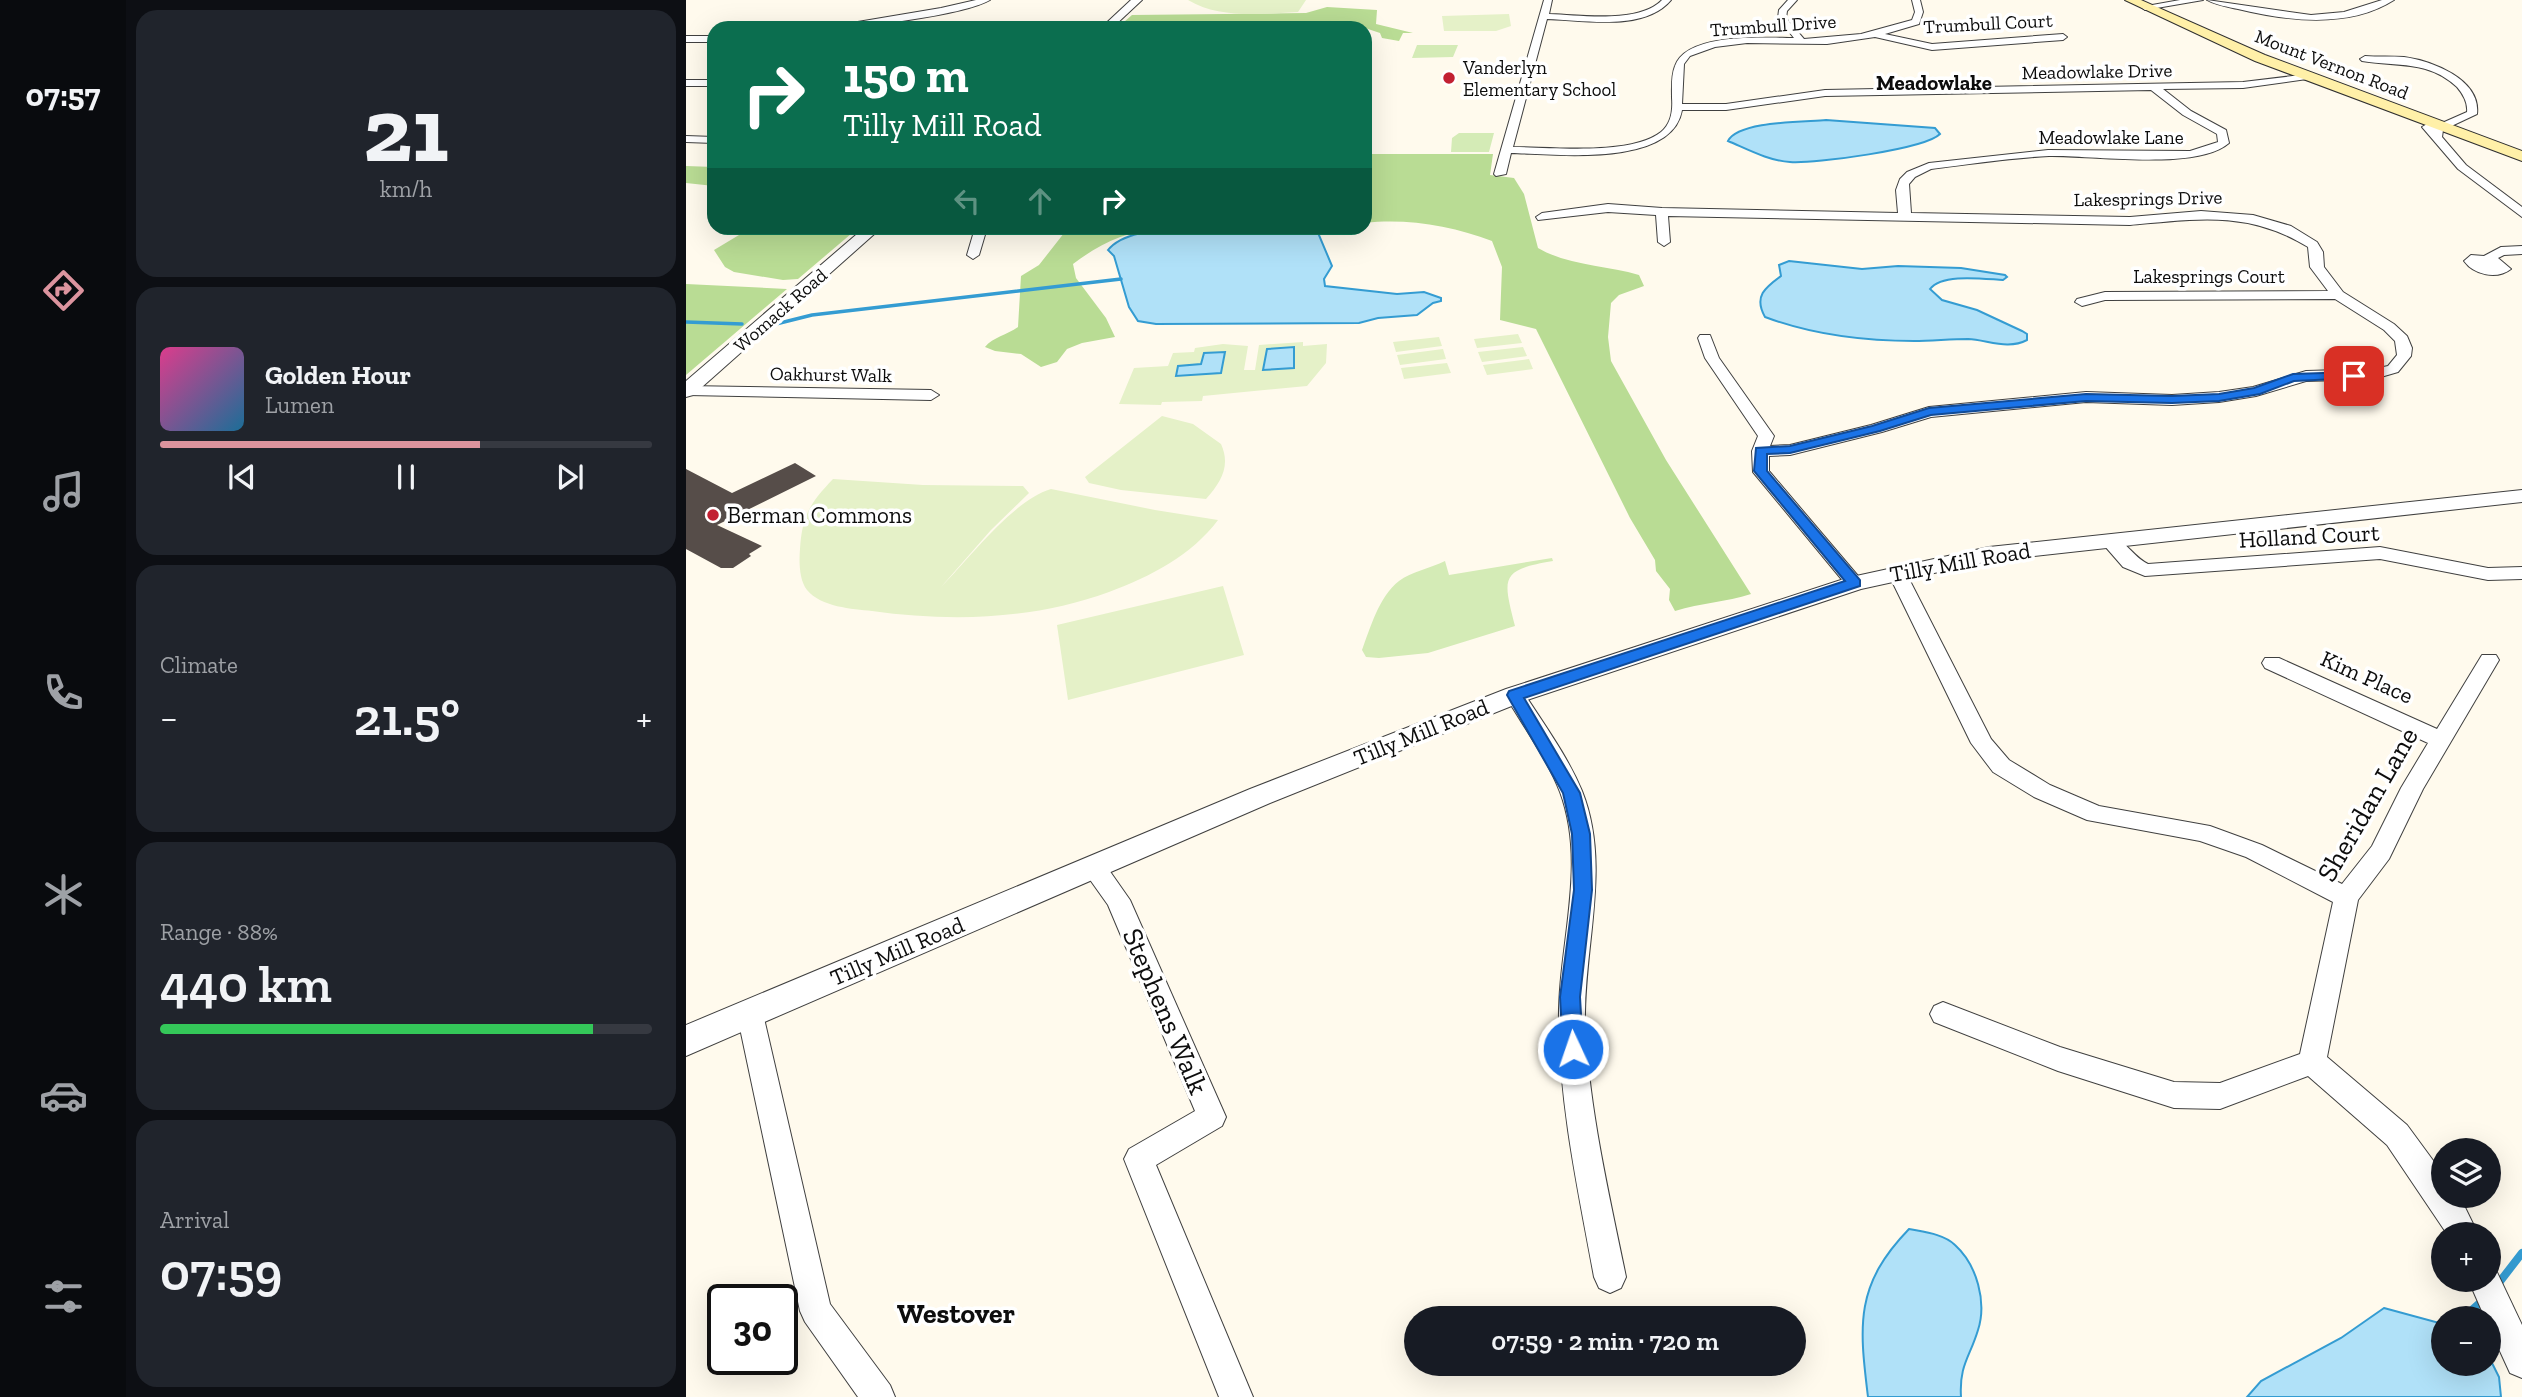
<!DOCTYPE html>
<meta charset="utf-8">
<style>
:root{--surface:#171b24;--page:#20242c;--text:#f1f3f6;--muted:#9ea1a6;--line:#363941;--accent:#dc949e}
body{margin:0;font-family:"Zilla Slab",serif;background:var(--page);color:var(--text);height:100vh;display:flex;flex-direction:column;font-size:26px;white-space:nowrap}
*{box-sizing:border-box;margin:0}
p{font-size:23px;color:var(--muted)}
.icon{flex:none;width:38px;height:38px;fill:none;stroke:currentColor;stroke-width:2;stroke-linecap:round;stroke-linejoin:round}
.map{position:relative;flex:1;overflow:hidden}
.side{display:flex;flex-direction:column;gap:10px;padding:10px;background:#0d0f14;width:560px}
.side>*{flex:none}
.hud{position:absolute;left:21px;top:21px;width:665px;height:214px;border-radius:21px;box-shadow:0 7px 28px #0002;background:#0b6e4f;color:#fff;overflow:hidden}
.controls{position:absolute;left:1745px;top:1138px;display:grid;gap:14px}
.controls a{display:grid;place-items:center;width:70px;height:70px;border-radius:50%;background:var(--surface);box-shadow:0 7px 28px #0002;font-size:35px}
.speed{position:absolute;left:21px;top:1284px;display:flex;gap:14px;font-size:35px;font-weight:700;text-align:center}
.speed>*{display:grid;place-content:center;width:91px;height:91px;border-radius:50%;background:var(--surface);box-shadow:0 7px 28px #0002;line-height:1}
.speed .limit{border:4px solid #111;border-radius:10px;background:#fff;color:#111}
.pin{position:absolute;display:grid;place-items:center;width:60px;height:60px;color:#fff;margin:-30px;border-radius:14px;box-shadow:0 4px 10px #0006}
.me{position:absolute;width:77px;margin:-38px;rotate:357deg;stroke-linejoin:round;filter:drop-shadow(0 0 5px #0008)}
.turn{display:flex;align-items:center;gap:24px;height:147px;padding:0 21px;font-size:32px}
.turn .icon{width:91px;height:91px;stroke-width:2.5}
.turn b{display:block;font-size:49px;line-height:60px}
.lanes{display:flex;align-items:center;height:66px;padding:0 21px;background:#0003;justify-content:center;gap:35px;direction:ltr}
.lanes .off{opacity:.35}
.big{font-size:52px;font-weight:600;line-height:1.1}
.side .card{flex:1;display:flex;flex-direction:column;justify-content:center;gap:10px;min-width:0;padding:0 24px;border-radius:21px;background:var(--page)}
.side .dial{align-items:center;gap:0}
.dial b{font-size:91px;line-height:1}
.song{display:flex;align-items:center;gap:21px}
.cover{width:84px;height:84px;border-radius:10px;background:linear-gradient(135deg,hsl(330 70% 55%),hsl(200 70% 35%))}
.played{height:7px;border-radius:4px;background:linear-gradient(90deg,var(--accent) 65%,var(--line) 65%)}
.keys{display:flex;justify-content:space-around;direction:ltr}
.heat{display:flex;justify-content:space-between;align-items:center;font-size:38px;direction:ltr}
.charge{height:10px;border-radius:5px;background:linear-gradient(90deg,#34c759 88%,var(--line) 0)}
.trip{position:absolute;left:718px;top:1306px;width:402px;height:70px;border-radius:35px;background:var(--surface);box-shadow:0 7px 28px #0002;font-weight:600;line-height:70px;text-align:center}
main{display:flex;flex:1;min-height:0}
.tabs{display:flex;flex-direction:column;width:126px;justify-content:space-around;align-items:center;background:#090b0e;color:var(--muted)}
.tabs .icon{width:49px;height:49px}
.tabs .selected{color:var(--accent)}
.tabs b{font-size:32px;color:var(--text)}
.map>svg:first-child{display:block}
</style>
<main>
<nav class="tabs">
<b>07:57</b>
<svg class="icon selected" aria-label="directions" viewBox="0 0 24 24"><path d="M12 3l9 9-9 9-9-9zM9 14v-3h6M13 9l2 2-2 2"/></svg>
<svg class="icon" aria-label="music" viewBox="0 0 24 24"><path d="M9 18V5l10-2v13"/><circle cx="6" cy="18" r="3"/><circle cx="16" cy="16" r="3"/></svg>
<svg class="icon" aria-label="phone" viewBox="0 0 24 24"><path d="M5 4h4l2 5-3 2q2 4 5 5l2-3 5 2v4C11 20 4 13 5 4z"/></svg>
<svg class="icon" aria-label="climate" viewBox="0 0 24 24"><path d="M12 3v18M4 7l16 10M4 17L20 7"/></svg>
<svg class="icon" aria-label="car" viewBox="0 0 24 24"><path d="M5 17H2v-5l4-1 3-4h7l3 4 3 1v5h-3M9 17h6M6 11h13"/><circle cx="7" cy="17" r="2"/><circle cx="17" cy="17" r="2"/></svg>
<svg class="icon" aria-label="filters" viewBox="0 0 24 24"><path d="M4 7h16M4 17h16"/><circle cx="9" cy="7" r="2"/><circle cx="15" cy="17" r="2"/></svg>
</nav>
<section class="side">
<div class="card dial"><b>21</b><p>km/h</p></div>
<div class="card">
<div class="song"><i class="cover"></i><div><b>Golden Hour</b><p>Lumen</p></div></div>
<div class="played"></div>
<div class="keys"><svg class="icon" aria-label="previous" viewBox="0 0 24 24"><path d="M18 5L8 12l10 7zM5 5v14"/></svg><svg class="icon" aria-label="pause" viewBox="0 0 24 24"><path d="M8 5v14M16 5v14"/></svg><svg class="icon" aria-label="next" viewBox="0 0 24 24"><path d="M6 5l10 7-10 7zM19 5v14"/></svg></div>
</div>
<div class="card"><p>Climate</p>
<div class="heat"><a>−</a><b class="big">21.5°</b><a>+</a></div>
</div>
<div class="card"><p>Range · 88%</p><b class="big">440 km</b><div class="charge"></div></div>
<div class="card"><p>Arrival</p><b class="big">07:59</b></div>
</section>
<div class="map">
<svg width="1836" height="1397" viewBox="0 0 1836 1397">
<rect width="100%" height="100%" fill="#fffaed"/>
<path fill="#d4ebb6" d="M731,45h41l-5,12 -41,1z
M773,133h35l-5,19h-38l1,-14z
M866,558l1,3c-54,9 -50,17 -38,65l-87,27 -49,5 -13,-1 -4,-7c8,-21 17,-54 37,-69 12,-9 32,-13 46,-20l4,14z"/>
<path fill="#b9dc94" d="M641,7l50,3 -1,14 37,9h-10l-4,8 -17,-3 -2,-5 -15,-5h-248l15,-13 174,-2z
M679,154h128l-3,21 24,3 10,16 14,54c31,18 68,17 101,27l5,11 -25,9 -8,8 -3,34 3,24 55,99 85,134c-25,8 -50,9 -76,17l-6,-11 1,-11 -14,-18 -1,-11 -25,-42 -94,-189 -36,-9 2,-53 -10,-26c-39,-15 -86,-23 -127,-18z
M0,166l28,1v19l-28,-3z
M73,228h99l-60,51 -15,1 -49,-8 -9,-5 -11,-17 25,-15z
M382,228h94c-36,3 -61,15 -89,36l3,14 30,40 9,19 -33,6 -15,6 -10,13 -16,5 -20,-13 -26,-3 -10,-4c8,-10 22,-12 33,-20l3,-51 18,-11z
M0,284l101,5 -101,86z"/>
<path fill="#e5f1c8" d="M502,0h118l-8,12c-36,2 -79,7 -110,-12z
M823,14l2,12 -15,5h-52l-2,-15z
M832,334l4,9 -45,5 -3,-9z
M753,337l3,9 -46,6 -3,-10z
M617,342v4l24,-2 -1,19 -19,23 -104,10 -1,5 -40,1 -1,3 -42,-1 15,-36 34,-2 5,-13 21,-1 1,-4 28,-4 25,2 -4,24h11l4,-25z
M837,347l4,9 -45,6 -4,-10z
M757,349l3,10 -46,6 -3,-10z
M843,359l4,10 -46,6 -4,-10z
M761,363l4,10 -47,6 -3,-11z
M476,416l31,8 28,20c10,22 0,38 -15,55l-85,-9 -32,-7 -4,-6z
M147,479l90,6 100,1 6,7 -38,37 -50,57c29,-29 71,-86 110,-98l104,21 63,10c-26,35 -68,57 -109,72 -77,28 -158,30 -237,19 -20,-2 -51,-4 -65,-21 -8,-10 -8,-29 -7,-41 2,-33 10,-46 33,-70z
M537,586l21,69 -176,45 -11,-75z"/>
<path fill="#b0e1f8" stroke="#349cd2" stroke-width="2" d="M1140,120l109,8 5,6c-15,15 -125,30 -150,28 -21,-1 -43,-13 -62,-21 10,-20 75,-19 98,-21z
M501,228h129l16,38 -8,13 1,7 72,8 27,-2 17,6v3l-8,2 -16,12 -39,3 -19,5 -203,1 -18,-3 -9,-14 -15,-51 -6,-6c16,-20 56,-20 79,-22z
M1103,261l73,8 36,-3 63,2 44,7 2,2 -4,3c-19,-1 -61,-7 -73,9l12,11 35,10 45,21 5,3v6c-19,10 -39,0 -59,-1 -18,0 -36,2 -54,2 -52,0 -101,-6 -149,-24 -12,-21 1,-30 16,-41l-2,-11z
M608,347v21l-31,2 4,-21z
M539,352l-4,21 -45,3 2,-10 23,-2 3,-11z
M1223,1229c15,3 35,5 46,16 22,20 32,57 23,85 -8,27 -19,35 -17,67h-93c-9,-73 -13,-112 41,-168z
M1698,1308l59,16v39h45l1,-6 10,20 2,20h-254l14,-16 80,-43z"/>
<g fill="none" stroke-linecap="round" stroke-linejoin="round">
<path stroke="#349cd2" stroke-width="3.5" d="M0,322l56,2
M90,324l36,-9 309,-36"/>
<path stroke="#349cd2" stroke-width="8" d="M1812,1284l24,-31
M1777,1318l19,-17"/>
</g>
<path fill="#564d49" d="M109,463l21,13 -99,49 45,21 -13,8 2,2 -18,12h-12l-35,-19v-80l46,24z"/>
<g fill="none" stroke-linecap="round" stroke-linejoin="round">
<defs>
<path id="minor" d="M290,0h14c-28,16 -133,28 -168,28l119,-20z
M858,0h8l-3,14c31,1 90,10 113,-14h9c-27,32 -87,20 -124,19l-34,128c38,0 117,9 148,-15 10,-8 12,-22 11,-34 0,-11 -1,-22 3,-32 12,-34 90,-28 119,-28l-16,-20 1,-8 9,-10h9l-10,11 -1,7 18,21 57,-5 51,-14 3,-8 -3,-12h8l3,12 -4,12 -34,10 47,10 131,-10 4,3 -4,3 -131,10 -57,-13 -48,7 -80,-1 -32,4 -25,9 -6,8 -2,40h44l99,-14 418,-8 67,-8 2,2 -5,3 -64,9 -80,1 28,22 35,19 3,13c-32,28 -136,12 -180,13 -39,2 -78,8 -118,13l-16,8 -6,7 2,29 219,4 71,-6 52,4 38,11 26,16 6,10 1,15 19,25 51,32 13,12 5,12 -1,8 -13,16 -24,7 -68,2 -50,15 -37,6 -47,3 -86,-3 -155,15 -49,15 -92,23 -21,1v15l95,112 -2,4h-14l-95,-115 -1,-21 6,-15 -53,-78 -7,-20 2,-3h10l9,23 55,78 -4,10 20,-1 81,-20 58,-18 157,-15 86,3 47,-3 34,-5 53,-16 68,-2 14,-3 9,-11 -2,-14 -11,-11 -49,-31 -230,1 -23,6 -7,-4 2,-3 28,-7 223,-1 -18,-24 -2,-20c-60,-37 -111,-28 -178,-22l-462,-9 2,26 -6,4 -6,-4 -2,-27 -48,-3 -70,8 -2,-3 6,-4 66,-9 54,4 236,5 -2,-23 4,-11 7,-7 22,-9 119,-13 142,1 28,-9 -1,-8 -34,-19 -32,-25 -326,6 -99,14h-44c-10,58 -127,44 -171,43l-5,21 -10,2 -2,-2z
M1494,0h23l-58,10 -4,-3z
M1521,0l104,15 33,-3 38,-12h12c-45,29 -107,21 -156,9 -10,-2 -22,-4 -31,-9z
M0,36h28v6h-28z
M1679,56c13,1 27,0 39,1 28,4 77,22 73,57l-34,16 -1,7 24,28 56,42v10l-64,-48 -36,-42 5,-3 6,3 34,-15c1,-9 -4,-18 -10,-25 -29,-27 -59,-20 -95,-26l-2,-2z
M0,80h28v6h-28z
M0,136l28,1v6l-28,-1z
M289,228h12l-8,27 -6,4 -6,-4z
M1836,246v8l-18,1 -6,3 13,11c-14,11 -37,6 -47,-8l7,-6 13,1 17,-9z
M0,386l245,4 8,5 -8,5 -243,-5z
M1423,535c15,3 24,22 39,29l232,-17 108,21 34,-1v12l-34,1 -108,-21 -235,17 -22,-9 -20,-23 -3,-4z
M1211,567l9,6 85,166 18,21 41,25 49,21 111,20 52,19 80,39 30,-38 29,-58 27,-45 -163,-75 -3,-5 3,-5h14l158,71 45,-74h14l3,5 -76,129 -34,70 -31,41 -31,157 80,68 36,49v21h16l19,39h-31l-60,-89 -79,-69 -88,33 -46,-1 -116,-37 -124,-49 -4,-8 4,-8 9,-4 117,45 114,35 46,1 80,-29 33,-152 -87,-45 -46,-16 -113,-21 -53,-23 -41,-25 -22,-29 -83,-170z
M829,688l7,2c21,33 45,65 60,101 30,75 1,156 3,233 4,85 24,170 41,253l-5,11 -11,5 -11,-5 -5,-11c-15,-83 -34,-168 -35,-253 -2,-77 29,-157 1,-232 -13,-34 -37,-66 -55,-97l3,-5z
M407,858l9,2 28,40 96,217 -4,9 -66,39 97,232h-34l-95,-238 5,-10 66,-38 -87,-206 -27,-38 3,-7z
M64,1002l9,4 4,8 67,290 60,81 5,12h-37l-53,-75 -5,-11 -63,-297 4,-8z
M1802,1265l7,3 27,57v53l-12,-5 -22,-48v-7h-3l-17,-39h20z"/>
<path id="tertiary" d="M445,0h11l-30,28h-11z
M178,228h17l-188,167 -7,2v-16z
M1836,490v12l-533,59 -128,28 -337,112 -254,102 -584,253v-31l564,-236 256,-100 341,-111 142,-31z"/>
<path id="secondary" d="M1439,0h16l124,55 257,96v10l-267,-100z"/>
</defs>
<use href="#minor" stroke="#404040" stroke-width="2"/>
<use href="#tertiary" stroke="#404040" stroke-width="2"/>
<use href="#secondary" stroke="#2f2f2f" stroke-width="2"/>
<use href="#minor" fill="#fff" fill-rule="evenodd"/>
<use href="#tertiary" fill="#fff" fill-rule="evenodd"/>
<use href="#secondary" fill="#fff0a8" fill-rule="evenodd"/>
</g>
<path fill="#1a73e8" stroke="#114b97" stroke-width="2" d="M1668,372l4,1v5l-64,3 -34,13 -41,7 -47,2 -86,-2 -155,14 -51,16 -90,22 -23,1v17l93,109v6l-336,112 56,95 10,41 2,56 -12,107 3,52 -3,7 -7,3 -7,-3 -3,-7 -3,-52 14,-107 -2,-56 -9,-41 -56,-98 2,-4 336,-110 -91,-110 2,-23 34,-2 82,-20 57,-18 157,-14 86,2 47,-2 35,-6 39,-14z"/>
<g fill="#c22032" stroke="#fff" stroke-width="2.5">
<circle cx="763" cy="78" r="7"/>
<circle cx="27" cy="515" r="7"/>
</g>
<g text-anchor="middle" stroke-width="7" stroke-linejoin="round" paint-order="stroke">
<g font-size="19" fill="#0d0d0d" stroke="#fff">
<text transform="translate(1302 23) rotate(-3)" y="7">Trumbull Court</text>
<text transform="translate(1087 25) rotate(-4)" y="7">Trumbull Drive</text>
<text transform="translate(1646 64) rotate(21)" y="7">Mount Vernon Road</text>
<text transform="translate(1411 71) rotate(-1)" y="7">Meadowlake Drive</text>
<text x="1425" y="144">Meadowlake Lane</text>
<text transform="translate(1462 198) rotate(-1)" y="7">Lakesprings Drive</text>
<text x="1523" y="283">Lakesprings Court</text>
<text transform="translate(94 310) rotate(-41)" y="7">Womack Road</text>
<text transform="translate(145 374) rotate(1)" y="7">Oakhurst Walk</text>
</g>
<g font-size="19" fill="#0d0d0d" stroke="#fff" text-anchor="start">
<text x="777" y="74">Vanderlyn<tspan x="777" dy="22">Elementary School</tspan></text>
</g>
<g font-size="21" font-weight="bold" fill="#0d0d0d" stroke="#fff">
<text x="1248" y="90">Meadowlake</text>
</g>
<g font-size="23" fill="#0d0d0d" stroke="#fff" text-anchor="start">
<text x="41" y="523">Berman Commons</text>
</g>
<g font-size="23" fill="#0d0d0d" stroke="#fff">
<text transform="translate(1623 536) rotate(-3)" y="8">Holland Court</text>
<text transform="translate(1274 562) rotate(-10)" y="8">Tilly Mill Road</text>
<text transform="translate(1681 677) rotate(24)" y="8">Kim Place</text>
<text transform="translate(735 732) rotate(-22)" y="8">Tilly Mill Road</text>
<text transform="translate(211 951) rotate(-23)" y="8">Tilly Mill Road</text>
</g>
<g font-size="28" fill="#0d0d0d" stroke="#fff">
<text transform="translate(1681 804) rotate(-60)" y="10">Sheridan Lane</text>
<text transform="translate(480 1011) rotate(67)" y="10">Stephens Walk</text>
</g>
<g font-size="28" font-weight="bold" fill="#0d0d0d" stroke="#fff">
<text x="270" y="1323">Westover</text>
</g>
</g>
</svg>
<div class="controls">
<a><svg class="icon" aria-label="layers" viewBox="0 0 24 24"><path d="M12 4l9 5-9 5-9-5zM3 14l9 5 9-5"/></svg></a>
<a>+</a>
<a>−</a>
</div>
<div class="speed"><div class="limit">30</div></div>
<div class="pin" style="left:1668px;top:376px;background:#d93025"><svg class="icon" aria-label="arrive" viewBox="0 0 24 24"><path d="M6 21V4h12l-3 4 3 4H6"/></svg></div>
<svg class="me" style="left:887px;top:1049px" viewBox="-20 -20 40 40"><circle r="17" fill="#1a73e8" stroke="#fff" stroke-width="3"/><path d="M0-11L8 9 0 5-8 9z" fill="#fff"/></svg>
<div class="trip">07:59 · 2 min · 720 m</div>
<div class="hud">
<div class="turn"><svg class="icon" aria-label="right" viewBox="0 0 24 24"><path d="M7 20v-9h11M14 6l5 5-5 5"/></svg><div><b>150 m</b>Tilly Mill Road</div></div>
<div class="lanes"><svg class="icon off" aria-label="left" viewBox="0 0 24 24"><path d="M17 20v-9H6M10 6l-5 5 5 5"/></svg><svg class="icon off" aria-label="ahead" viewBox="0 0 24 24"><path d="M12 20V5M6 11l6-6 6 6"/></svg><svg class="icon" aria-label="right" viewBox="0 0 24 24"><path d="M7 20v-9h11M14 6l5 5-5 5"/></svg></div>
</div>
</div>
</main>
